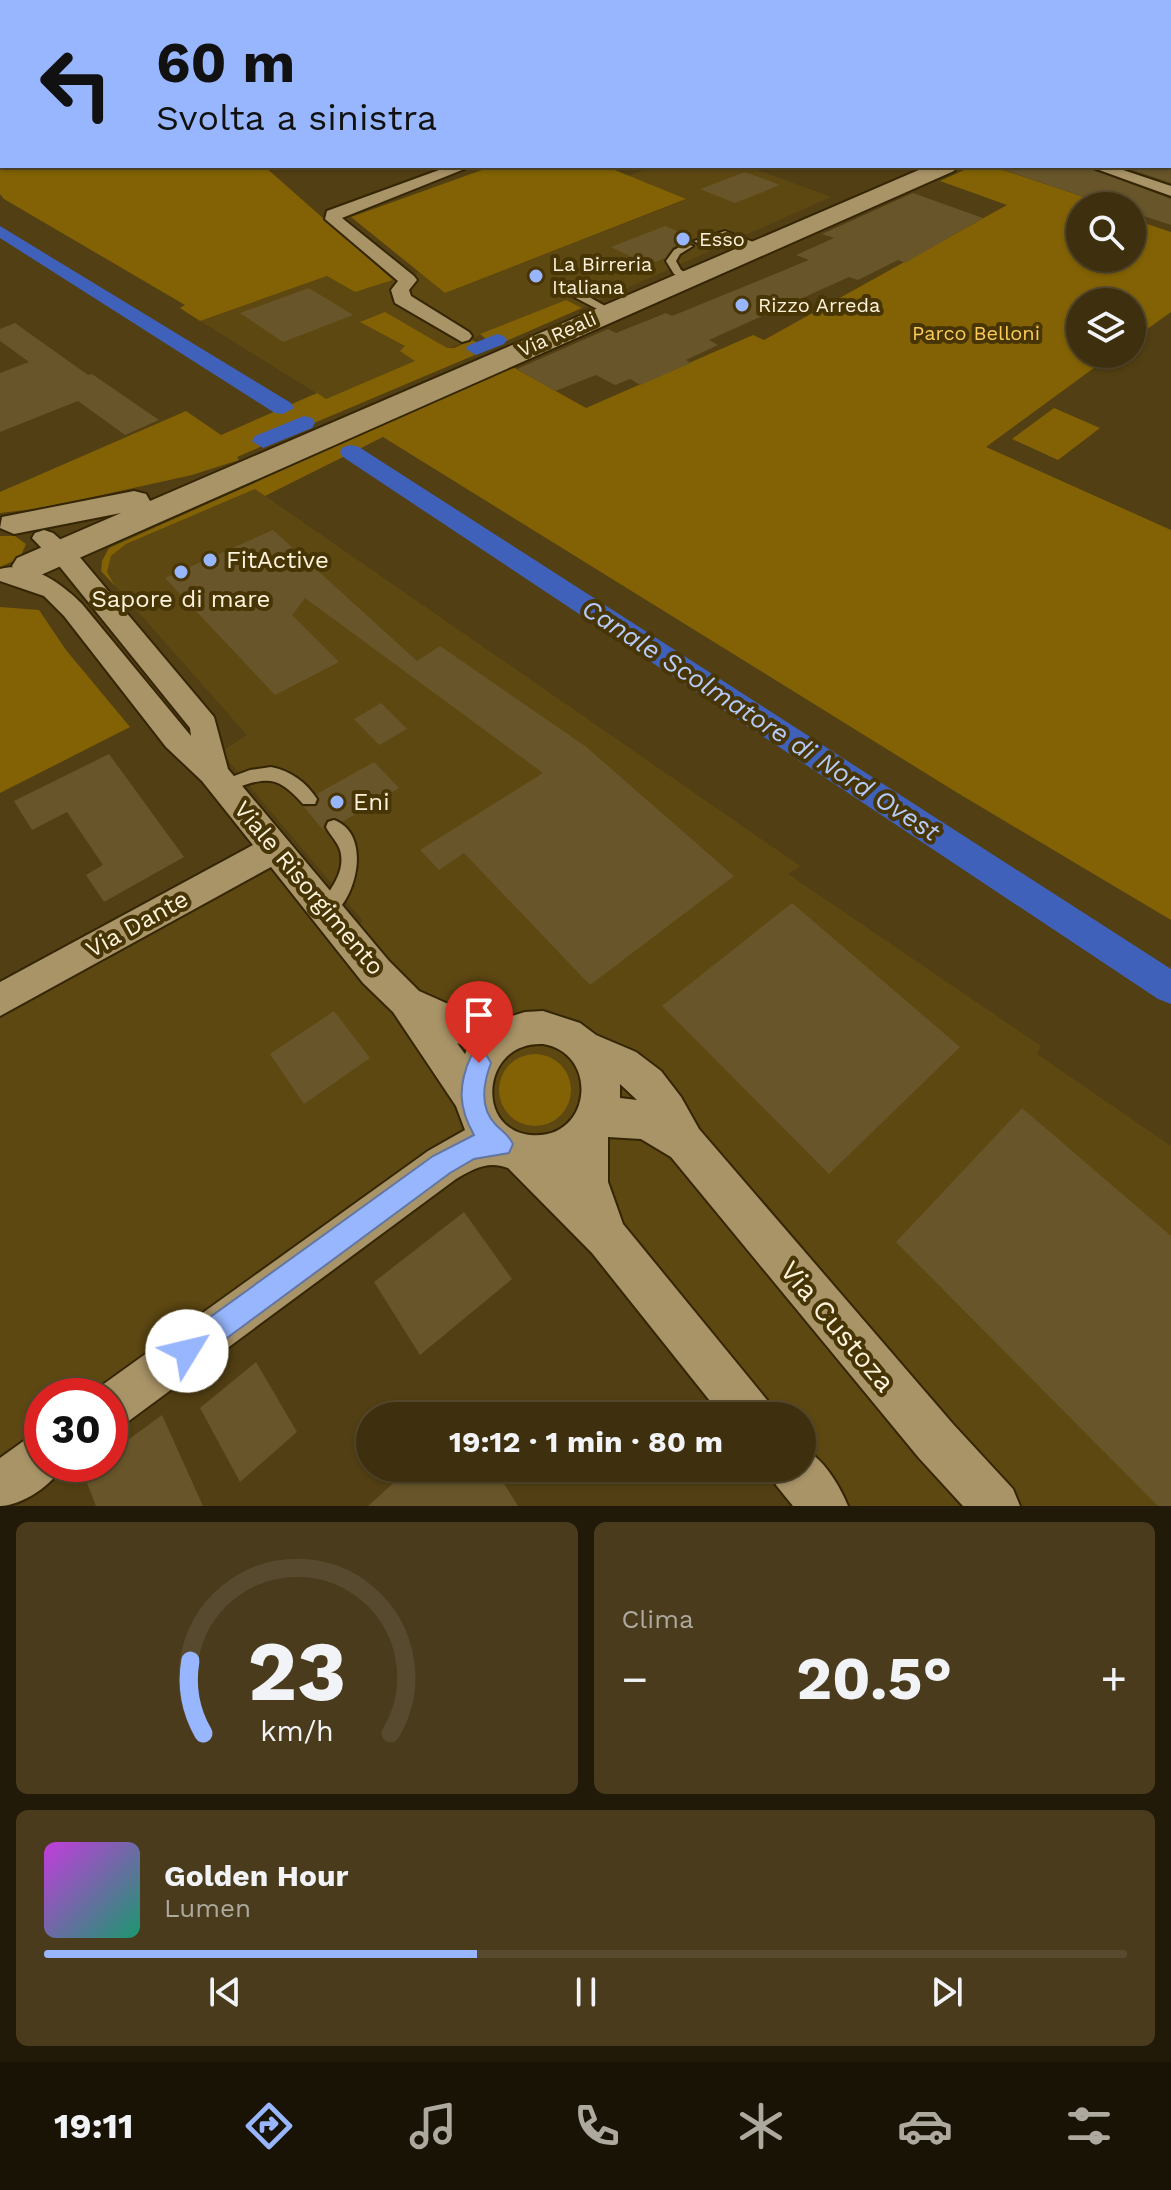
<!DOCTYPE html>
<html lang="it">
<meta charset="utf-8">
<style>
:root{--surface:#3e2f0e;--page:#493b1c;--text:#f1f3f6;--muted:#ada99e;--line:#574a2e;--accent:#97b6fd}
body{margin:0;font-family:"Work Sans",sans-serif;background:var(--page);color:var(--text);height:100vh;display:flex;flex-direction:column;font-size:30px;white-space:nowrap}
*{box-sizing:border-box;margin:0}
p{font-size:26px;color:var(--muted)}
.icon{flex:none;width:44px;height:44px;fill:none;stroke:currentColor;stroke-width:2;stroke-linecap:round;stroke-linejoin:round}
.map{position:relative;height:1506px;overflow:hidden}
.side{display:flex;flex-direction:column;gap:16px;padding:16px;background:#221a08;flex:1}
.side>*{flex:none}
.hud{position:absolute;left:0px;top:0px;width:1172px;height:168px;box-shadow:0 2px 6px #0004,0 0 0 2px var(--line);background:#97b6fd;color:#111;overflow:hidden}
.controls{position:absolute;left:1066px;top:192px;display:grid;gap:16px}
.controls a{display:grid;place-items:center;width:80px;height:80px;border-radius:50%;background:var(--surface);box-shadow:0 2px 6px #0004,0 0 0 2px var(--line);font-size:40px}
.speed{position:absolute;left:24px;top:1378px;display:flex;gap:16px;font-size:40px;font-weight:700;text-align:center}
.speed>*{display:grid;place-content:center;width:104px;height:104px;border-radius:50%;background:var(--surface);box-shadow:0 2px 6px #0004,0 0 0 2px var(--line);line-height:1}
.speed .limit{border:12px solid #d22;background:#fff;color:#111}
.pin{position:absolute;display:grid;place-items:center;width:68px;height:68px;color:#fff;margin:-82px -34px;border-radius:50% 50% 50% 0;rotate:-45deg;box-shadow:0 0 8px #0007}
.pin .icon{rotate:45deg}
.me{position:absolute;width:88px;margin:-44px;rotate:54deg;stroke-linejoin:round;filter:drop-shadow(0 0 6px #0008)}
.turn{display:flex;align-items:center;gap:28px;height:168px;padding:0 24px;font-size:36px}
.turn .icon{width:104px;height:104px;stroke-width:2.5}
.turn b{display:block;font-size:56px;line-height:68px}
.big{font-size:60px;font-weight:700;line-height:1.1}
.side .widget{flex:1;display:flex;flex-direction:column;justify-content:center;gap:12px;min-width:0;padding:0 28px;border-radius:12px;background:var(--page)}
.side .dial{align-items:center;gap:0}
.dial svg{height:208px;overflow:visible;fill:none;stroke:var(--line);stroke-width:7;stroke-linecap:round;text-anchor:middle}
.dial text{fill:var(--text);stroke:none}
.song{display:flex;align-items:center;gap:24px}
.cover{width:96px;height:96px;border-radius:12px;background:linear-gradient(135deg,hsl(290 70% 55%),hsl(160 70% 35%))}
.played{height:8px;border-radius:4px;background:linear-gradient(90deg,var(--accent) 40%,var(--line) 40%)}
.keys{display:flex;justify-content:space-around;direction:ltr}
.heat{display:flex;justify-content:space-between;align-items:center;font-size:44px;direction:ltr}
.side .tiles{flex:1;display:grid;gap:16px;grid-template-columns:1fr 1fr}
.widget:last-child{grid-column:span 2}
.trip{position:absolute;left:356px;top:1402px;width:460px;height:80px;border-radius:40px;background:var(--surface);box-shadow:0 2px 6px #0004,0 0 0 2px var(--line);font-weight:700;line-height:80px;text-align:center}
.menu{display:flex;height:128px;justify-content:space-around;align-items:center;background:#191306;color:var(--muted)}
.menu .icon{width:56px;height:56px}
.menu .selected{color:var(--accent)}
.menu b{font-size:36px;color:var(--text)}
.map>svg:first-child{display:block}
</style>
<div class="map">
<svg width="1171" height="1506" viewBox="0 0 1171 1506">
<rect width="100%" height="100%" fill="#523f13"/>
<path fill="#5e4812" d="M154,0h706l-717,2z
M654,166h93l84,31 -249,111 -16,-8 -240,99 -126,-78 127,-45 28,16 64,-20 26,21 240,-93 -57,-24z
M255,489l545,377 -12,8 253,172 -4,8 134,92v360h-332l-37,-44v-46h-38l-259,-277 -395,257h-68v54l-42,31v-475l277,-153 69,80 17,-12 -142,-169 26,-17 -132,-149 -8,-14 4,-16 15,-12z"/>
<path fill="#826204" d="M0,90l2,76h262l129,114 -38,12 -28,-16 -127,45 -20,-13 5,-3 -181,-106 -4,-5z
M493,166h112l81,33 -241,94 -94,-76z
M973,166h18l99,33 -7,4 9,3h-12v52h52v-39l39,13v80l-39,28v-38h-52v52h33l-127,93 185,83v390l-215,-128 -573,-355 -118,59 -10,-7 -129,55 -15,12 -4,16 8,14 -14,-15 1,-10 7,-13 404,-181 73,41 167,-73 11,5 243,-135 -67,-24z
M566,300l16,8 -87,38 -3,-2 5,-4h-10l-7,-6z
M385,312l62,36h7l18,-8 8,4 -5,1 1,3 13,1 -182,77 -7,-5 -40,17 7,6 -30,13 2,3 -47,15 -149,33 -43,5v-21l186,-81 35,24 96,-42 9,6 89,-38 -15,-10 5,-5 -45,-24z
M1054,408l46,20 -42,32 -46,-21z
M0,536h15l11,8 -6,14 -20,9z
M0,607l39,3 27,40 64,77 -130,66z
M499 1090a36 36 0 1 1 72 0a36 36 0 1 1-72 0Z"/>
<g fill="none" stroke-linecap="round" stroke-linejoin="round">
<path stroke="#4061b9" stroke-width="6" d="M270,434l3,3"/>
<path fill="#4061b9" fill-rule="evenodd" d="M0,226l291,177 3,5 -11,6 -8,-1 -275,-175z
M497,334l7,2 3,4 -3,4 -28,11 -10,-6 3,-4z
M304,416l8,2 3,5 -3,5 -49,20 -11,-7 3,-5z
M351,445l8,2 812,522v35l-13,-5 -815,-542 -3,-5 3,-5z"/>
</g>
<path fill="#68552a" d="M1005,166h80l86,33v26l-39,-13v-6h-18l-21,-6 -89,-30z
M1120,166h51v17z
M745,172l35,13 -45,18 -35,-14z
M913,193l70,25 -78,45 -7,-3 -40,20 -9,-3 -140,63 9,5 -32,15 5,3 -51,22 -10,-6 -15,6 -19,-10 -41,16 -38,-22 91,-40 8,4 50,-20 6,3 137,-56 -13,-5 38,-17 -12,-4z
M665,226l28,12 -1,5 -8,-2 -11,6 -8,11 -17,7 -37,-18z
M309,288l44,27 -70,27 -43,-29z
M15,323l73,52 4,-1 67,46 -34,15 -47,-34 -78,31v-59l29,-11 -29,-21v-12z
M273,530l144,131 23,-15 145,100 149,130 -144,109 -126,-132 -25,17 -19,-20 123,-77 -238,-175 -13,17 47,47 -64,33 -110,-117z
M381,703l26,26 -28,16 -25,-26z
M109,754l75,103 -80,45 -18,-27 17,-10 -36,-53 -35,18 -18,-29z
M374,762l25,26 -57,34 -6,-4 -9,1 -4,7 2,6 -21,-25 13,-1 3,-6 -3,-6z
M792,903l168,144 -131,127 -167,-168z
M334,1011l36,47 -66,46 -34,-50z
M1022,1108l149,128v270h-13l-262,-264z
M464,1212l48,67 -92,76 -46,-73z
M256,1362l41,70 -57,50 -40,-74z
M162,1415l41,91h-107l-13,-33 13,-9h14v-11z
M410,1468h84l24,38h-150z"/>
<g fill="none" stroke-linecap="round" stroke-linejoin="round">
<defs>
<path id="service" d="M2,29v4l-2,1v-4z
M1170,83h1v5h-1z
M725,231l36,14 2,2 -8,2 -31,-12 -25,7 -5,-3z
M685,244l8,2 -13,8 -4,7 5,9 12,7 -5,3 -14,-6 -8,-13 8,-11z
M574,293h8l32,18 -9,2 -31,-16z
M271,767c20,4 35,15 46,32l-2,5h-12c-24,-27 -34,-28 -67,-16 -7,3 -10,5 -18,2l-2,-4 2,-4 32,-12z
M334,820c46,17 13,106 -14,96l-3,-5c10,-19 30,-37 23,-61 -3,-9 -10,-15 -14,-23l2,-5z"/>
<path id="pedestrian" d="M1170,68h1v6h-1z"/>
<path id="minor" d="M404,0h20l-22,2z
M685,0h16l-18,2z
M933,0h22l2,2h-22z
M969,0h12l-14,2z
M1170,31h1v8h-1z
M1170,144h1v8h-1z
M450,166h22l-130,52 72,58 3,4 -8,10 2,6 58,36 3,4 -3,4 -7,2 -67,-39 -4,-13 7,-9 -73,-62 2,-8z
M1088,166h23l60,20v10z
M44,530l9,3 25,22 136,162 14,52 161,192 30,30 54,24 26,5 26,-8 18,-1 37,12 16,12 40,17 25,19 20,26 18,32 254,295 60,65 7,17h-57l-44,-48 -248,-301 -30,-18 -33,-2v45l15,42 144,176 7,16h-52l-130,-163 -84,-85c-20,-8 -35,1 -52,11l-330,244 -16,7v-34h-19l3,-5 334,-240 37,-21 -9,-24 -63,-94 -30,-29 -92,-116 -271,149v-34l253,-137 -51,-64 -36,-34 -102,-131 -20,-20 -44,-15v-12c31,-8 62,15 82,35l109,132 -1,-8 -130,-161 -28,-29 3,-5zM457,1043l11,4 -3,7zM543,1044c57,9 49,97 -13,91 -56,-6 -48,-94 13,-91zM620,1084l17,16 -17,-2z
M42,1433v31h21c-8,20 -42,42 -63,42v-48l25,-18z
M802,1448c20,8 38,38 46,58h-55l-17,-21 -7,-17h33z"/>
<path id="tertiary" d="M117,0h24l-25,2z
M0,21h2v10h-2z"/>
<path id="secondary" d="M1171,45v11h-1v-11z
M928,166h29l-3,5 -911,403 -13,3 -13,-3 -5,-8 5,-8 104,-45 -107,21 -14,-6 2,-11 132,-26 12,3 4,7z"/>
</defs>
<use href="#service" stroke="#342604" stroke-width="4"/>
<use href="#pedestrian" stroke="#342604" stroke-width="4"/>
<use href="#minor" stroke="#342604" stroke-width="4"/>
<use href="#tertiary" stroke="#342604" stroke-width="4"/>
<use href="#secondary" stroke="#342604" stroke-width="4"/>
<use href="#service" fill="#a99468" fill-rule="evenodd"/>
<use href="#pedestrian" fill="#a99468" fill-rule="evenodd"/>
<use href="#minor" fill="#a99468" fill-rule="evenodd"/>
<use href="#tertiary" fill="#a99468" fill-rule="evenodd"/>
<use href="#secondary" fill="#a99468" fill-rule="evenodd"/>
</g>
<path fill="#97b6fd" stroke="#6276a4" stroke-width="2" d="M479,1053l8,3 4,7c-8,21 -12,45 5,62 7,7 13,10 17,19l-4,9 -35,6 -24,14 -254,188 -9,4 -10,-4 -4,-10 4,-10 256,-185 41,-21c-16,-28 -16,-50 -3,-79z"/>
<g fill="#97b6fd" stroke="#473505" stroke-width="3">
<circle cx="683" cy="239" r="8"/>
<circle cx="536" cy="276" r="8"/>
<circle cx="742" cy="305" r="8"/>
<circle cx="210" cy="560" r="8"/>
<circle cx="181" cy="572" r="8"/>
<circle cx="337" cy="802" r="8"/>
</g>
<g text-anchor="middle" stroke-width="8" stroke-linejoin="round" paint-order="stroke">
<g font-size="20" fill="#fdf2db" stroke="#473505" text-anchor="start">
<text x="699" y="246">Esso</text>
<text x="552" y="271">La Birreria<tspan x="552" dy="23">Italiana</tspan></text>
<text x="758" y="312">Rizzo Arreda</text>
</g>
<g font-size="20" fill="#fbcb5b" stroke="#473505">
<text x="976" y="340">Parco Belloni</text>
</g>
<g font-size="20" fill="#fdf2db" stroke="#473505">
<text transform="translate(557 334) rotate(-24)" y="7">Via Reali</text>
</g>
<g font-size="24" fill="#fdf2db" stroke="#473505" text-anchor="start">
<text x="226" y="568">FitActive</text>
<text x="181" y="607" text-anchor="middle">Sapore di mare</text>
<text x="353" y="810">Eni</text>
</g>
<g font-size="24" fill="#fdf2db" stroke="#473505">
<text transform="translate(309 888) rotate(50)" y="8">Viale Risorgimento</text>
<text transform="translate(137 924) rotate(-29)" y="8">Via Dante</text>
</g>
<g font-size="26" font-style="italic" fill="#b5caf9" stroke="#473505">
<text transform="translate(761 720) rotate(33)" y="9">Canale Scolmatore di Nord Ovest</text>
</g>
<g font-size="28" fill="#fdf2db" stroke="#473505">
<text transform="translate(838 1326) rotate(50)" y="10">Via Custoza</text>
</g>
</g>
</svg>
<div class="controls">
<a><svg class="icon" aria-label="search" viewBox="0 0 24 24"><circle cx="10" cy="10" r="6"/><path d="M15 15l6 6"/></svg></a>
<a><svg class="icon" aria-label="layers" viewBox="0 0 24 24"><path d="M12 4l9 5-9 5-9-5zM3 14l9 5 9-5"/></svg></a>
</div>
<div class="speed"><div class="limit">30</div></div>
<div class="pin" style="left:479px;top:1063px;background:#d93025"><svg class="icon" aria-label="arrive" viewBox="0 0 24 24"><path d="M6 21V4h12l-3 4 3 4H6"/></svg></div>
<svg class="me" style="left:187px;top:1351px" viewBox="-20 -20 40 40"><circle r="19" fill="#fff"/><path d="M0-13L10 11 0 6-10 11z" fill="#97b6fd"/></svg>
<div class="trip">19:12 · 1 min · 80 m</div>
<div class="hud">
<div class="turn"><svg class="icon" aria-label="left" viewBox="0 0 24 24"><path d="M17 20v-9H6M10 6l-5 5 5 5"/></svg><div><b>60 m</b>Svolta a sinistra</div></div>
</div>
</div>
<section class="side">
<div class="tiles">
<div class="widget dial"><svg viewBox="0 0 100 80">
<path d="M14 69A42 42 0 1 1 86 69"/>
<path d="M14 69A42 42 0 0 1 9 41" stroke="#97b6fd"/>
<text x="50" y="56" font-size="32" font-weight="700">23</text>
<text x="50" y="72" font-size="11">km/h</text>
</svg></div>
<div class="widget"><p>Clima</p>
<div class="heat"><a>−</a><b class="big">20.5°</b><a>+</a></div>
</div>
<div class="widget">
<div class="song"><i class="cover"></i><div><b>Golden Hour</b><p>Lumen</p></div></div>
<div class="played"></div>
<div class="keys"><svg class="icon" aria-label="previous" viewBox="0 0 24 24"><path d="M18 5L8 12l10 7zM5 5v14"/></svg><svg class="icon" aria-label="pause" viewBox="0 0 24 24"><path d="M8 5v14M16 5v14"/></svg><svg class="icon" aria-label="next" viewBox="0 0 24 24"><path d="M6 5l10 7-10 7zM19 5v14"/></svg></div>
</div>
</div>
</section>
<nav class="menu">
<b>19:11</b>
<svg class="icon selected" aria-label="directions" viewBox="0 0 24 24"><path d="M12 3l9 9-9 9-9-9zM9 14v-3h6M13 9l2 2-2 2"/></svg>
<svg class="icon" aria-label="music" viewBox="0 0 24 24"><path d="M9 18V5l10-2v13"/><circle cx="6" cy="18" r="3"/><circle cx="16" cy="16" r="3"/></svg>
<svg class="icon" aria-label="phone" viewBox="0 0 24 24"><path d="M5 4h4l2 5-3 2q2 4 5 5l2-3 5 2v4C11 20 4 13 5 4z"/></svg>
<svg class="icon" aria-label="climate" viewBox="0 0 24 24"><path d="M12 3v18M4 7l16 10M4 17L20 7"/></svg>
<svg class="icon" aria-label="car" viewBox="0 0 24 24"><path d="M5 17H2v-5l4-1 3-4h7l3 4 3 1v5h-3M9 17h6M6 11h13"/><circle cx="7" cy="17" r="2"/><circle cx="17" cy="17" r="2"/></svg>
<svg class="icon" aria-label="filters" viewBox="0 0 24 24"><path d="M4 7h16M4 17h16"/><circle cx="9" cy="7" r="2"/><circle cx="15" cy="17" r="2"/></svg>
</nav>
